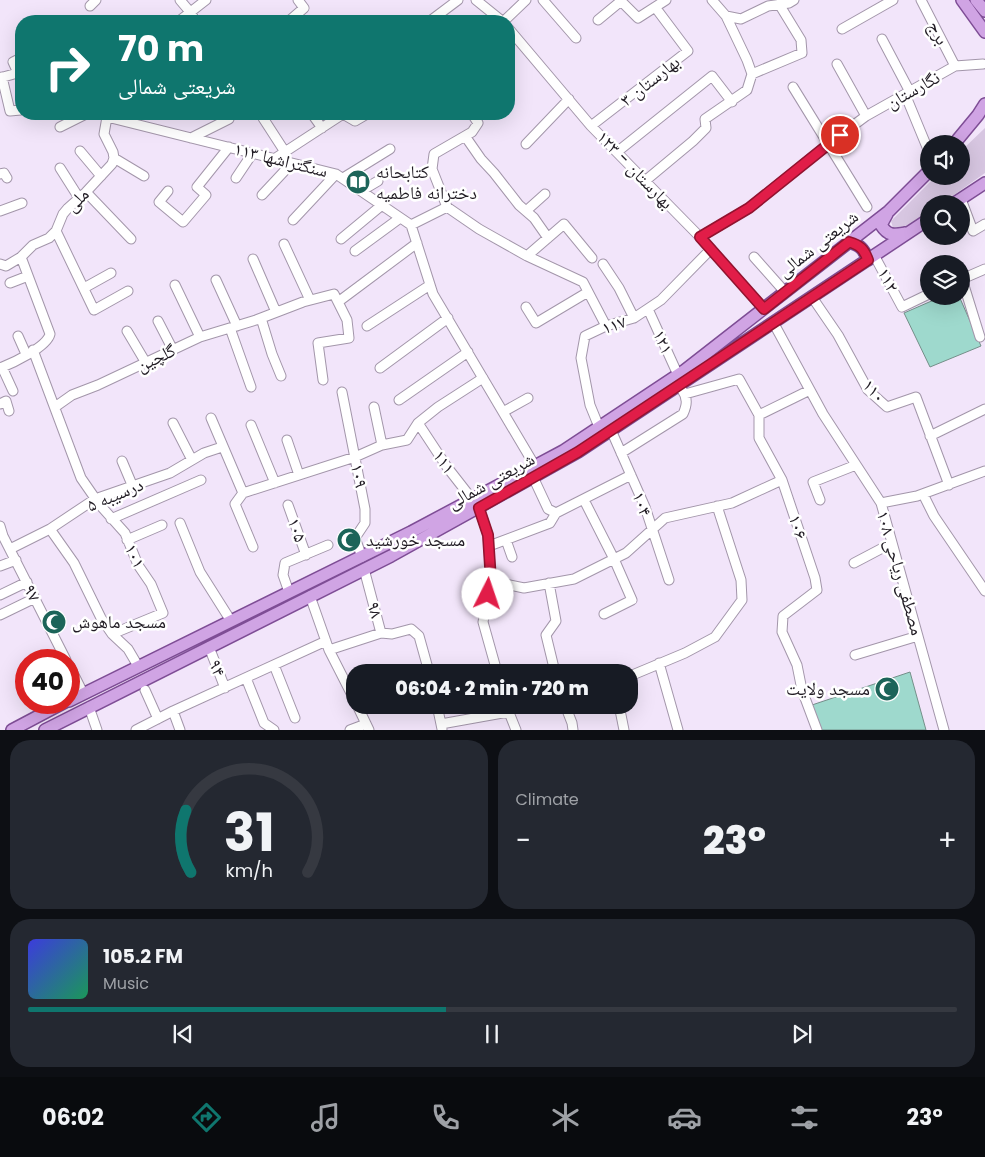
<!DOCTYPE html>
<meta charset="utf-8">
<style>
:root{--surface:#171b24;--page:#242831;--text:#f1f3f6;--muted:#9ea1a6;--line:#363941;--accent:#0f766e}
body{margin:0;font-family:Poppins,"Noto Naskh Arabic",sans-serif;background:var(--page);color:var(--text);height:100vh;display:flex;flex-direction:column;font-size:19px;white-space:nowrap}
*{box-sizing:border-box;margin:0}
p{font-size:16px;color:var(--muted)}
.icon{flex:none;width:28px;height:28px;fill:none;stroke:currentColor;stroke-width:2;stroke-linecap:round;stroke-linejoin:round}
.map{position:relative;height:730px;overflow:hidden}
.panel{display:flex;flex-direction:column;gap:10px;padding:10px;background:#0d0f14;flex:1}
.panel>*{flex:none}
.top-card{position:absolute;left:15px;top:15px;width:500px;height:105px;border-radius:20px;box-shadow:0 5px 20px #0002;background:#0f766e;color:#fff;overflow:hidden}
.buttons{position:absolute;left:920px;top:135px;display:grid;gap:10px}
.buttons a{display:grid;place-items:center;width:50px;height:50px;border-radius:50%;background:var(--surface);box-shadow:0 5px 20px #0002;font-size:25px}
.speed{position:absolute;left:15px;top:649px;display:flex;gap:10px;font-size:25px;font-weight:700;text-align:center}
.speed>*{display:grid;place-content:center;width:65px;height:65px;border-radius:50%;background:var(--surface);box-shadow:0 5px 20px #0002;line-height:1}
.speed .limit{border:8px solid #d22;background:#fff;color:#111}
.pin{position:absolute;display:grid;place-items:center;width:42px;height:42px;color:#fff;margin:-21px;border:2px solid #fff;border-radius:50%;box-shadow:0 1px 5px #0007}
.me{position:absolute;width:55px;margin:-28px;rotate:4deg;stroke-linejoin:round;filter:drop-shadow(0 0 4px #0008)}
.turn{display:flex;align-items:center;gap:18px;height:105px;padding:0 20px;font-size:22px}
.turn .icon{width:65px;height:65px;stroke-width:2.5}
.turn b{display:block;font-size:35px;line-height:42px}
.big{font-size:38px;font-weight:800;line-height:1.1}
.panel .tile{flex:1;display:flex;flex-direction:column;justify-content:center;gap:8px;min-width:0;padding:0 18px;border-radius:20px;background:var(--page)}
.panel .dial{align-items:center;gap:0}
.dial svg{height:130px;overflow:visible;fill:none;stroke:var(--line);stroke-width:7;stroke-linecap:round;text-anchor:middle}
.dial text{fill:var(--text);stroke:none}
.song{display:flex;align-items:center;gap:15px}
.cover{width:60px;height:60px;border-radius:8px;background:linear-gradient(135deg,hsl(240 70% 55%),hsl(150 70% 35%))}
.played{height:5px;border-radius:2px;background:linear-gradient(90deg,var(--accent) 45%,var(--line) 45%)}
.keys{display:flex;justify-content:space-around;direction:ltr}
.heat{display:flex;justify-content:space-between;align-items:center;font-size:28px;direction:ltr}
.panel .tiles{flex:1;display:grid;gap:10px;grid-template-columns:1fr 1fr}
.tile:last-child{grid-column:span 2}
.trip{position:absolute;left:346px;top:664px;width:292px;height:50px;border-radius:20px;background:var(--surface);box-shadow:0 5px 20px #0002;font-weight:800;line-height:50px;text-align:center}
.dock{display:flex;height:80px;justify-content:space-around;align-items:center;background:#090b0e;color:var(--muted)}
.dock .icon{width:35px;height:35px}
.dock .active{color:var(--accent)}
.dock b{font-size:22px;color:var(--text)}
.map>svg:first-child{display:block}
</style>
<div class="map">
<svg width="985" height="730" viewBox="0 0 985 730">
<rect width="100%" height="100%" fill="#f2e5fa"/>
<path fill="#d7c6e1" d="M985,128v45l-44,31h-12v8l-21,15 -15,1 -2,-7 45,-45h25v-25z"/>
<path fill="#9ed9cd" stroke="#748f89" d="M943,296h16l22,50 -51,21 -26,-54z
M910,672l16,58h-106l-11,-24z"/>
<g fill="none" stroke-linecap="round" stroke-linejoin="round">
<defs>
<path id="minor" d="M180,0l11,13 4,8
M476,0l26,21
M543,0l33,38
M712,0l14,16 15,3 27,-13 21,-3 5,-3
M921,0l34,66
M90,6l6,-6
M598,20l23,-19 17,17 28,-18
M179,21l27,-21
M289,21l15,-13 -6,-8
M430,21l28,-21
M504,21l22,-21
M509,29l82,97 109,111 64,72
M842,29l51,-29
M882,39l28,53
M837,64l29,52
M18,73l-5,-11 8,-4
M752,74l50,-21 -1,-13 -22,-36
M2,77l8,34 11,-1
M0,78l21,-6
M793,87l74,120
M905,94l24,58
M312,114l10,14
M472,114l6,9 -6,9 -38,22 -2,15 15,38 32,22 48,27 56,26 23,44
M107,117l229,57 75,51 22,69 102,172
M263,118l22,34
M591,126l97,-75 -33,-44
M60,127l26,-13
M465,136l16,23 13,14 25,32 15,13 14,20
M191,138l38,-19 -3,-5
M526,144l43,-45
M80,151l21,25
M617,152l95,-76 20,26
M114,158l30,18
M274,159l69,-45 12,7 12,-7
M60,168l19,30
M0,174l4,-1 3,5
M236,178l16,-24
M343,178l47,-29
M645,181l48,-40 13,-13 -1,-9 42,-29 5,-16 -5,-14 -21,-44
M168,191l-9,11 24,20 23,-27 -9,-8 32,-40
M361,191l17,-10
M86,192l45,47
M262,195l29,-31
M961,199l12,32 12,-7
M0,211l22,-8
M526,211l19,-17
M293,220l43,-46
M411,225l36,-18
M56,231l38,79 34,-19
M700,237l49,-29 78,-63 39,-29 89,-50 28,-2
M341,239l41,-34
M284,244l26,56
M355,251l45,-33
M874,255l28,52 27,-13
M527,256l37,-32 28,34
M754,257l31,35
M253,259l23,53
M0,264l6,2 15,-9 12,-12 16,-7 7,-7 7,-17 5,-6 18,-16 26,-28 2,-6 -1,-6 -9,-18 3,-17
M603,264l16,24 15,30
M216,280l21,46
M10,283l18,-7
M175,285l25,52
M84,288l27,-15
M812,297l26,38 30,55 19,17 29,-10 33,88
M338,302l79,-59
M526,307l10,16 52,-31
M648,309l30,66
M261,318l11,36 9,22
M158,321l15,29
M773,322l50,92 58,89 63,227
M367,326l63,-41
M230,328l21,59
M127,331l19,32
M18,336l8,18
M980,337l-18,-58 23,-10
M33,350l48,128 18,26 26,29 13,32 13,19 12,29 -51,21
M2,367l11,24
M0,368c13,-5 47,-21 50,-34l-29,-77
M380,368l68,-50
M342,392l23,117v14l-10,15 7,19
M685,394l54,-15 20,36v23l23,42 33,98 2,12 -34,26 -1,16 15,33 5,25 15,40
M399,400l69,-48
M0,404l6,-3 3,10
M55,407l17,-12 26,-10 102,-48 56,-17 47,-18 31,-8 13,26 2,18 -31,5 5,37
M374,407l8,38
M503,412l25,-14
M759,415l51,-25
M211,418l32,75
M173,423l19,37
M418,423l29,44 25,32
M251,425l24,58
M599,427l-9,-22 -9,-47 4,-22 21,-10 28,-8 27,-18 50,-51
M611,430l34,77 24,73
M930,436l55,-27
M287,440l12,35
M621,453l62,-39c4,-9 5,-16 -1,-24
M122,461l11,26
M533,477l15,32 8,4
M923,494l11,22 51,75
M584,500l30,59 18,41 -28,14
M820,500l-7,-18 43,-17
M881,503l36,-7 68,-25
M288,505l18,50
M479,508l9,27 3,46 -8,41 14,50
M111,519l90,-39
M180,523l20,49 31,49
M0,526l3,10 63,124
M50,529l24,34 27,55 11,16 16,15 10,17
M127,540l35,-15
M506,540l6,17
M489,546l61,-23 6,-10 75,-38
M253,547l-18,-43 8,-11 112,-36 27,-12 25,-5 11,-17 20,-16 45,-29
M10,549l40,-20 45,-30 75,-26 34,-20 18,-6
M854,563l38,-20
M0,566l16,-6
M364,569l17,64 11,1 19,-5 8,7 10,36
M491,581l33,7 50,-9 52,-26 39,-35 67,-15 50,-23
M549,583l7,38 -10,14 9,37
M289,592l-6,-17 2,-12 43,-18
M0,595l27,-13
M310,596l19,54 26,51
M0,615l35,-17
M209,647l16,41
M329,650l52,-17
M855,655l63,-19
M659,663l19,67
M69,665l14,28
M274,665l21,53
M630,676l55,-23 30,-16 27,-37 -1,-20 -24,-74
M246,678l18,45 10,7
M145,690l13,29
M357,705l12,25
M437,705l5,24
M506,705l10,25
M565,705l7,18 1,7
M619,705l5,25
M89,707l8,23
M173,711l7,19
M441,724l67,-12
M136,730l37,-19 153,-70
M350,730l16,-6"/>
<path id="major" d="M962,0l23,32
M976,0l9,11
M954,144l24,-29 7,-11
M953,204l32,-21
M887,214l-6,11c7,11 12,10 24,8
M849,242c11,3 15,7 19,18
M69,701l342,-169 152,-81 122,-81 204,-159 40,-40
M12,730l53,-28
M45,730l346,-174 187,-104 351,-233"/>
</defs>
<use href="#minor" stroke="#a396aa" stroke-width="11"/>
<use href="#major" stroke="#7e4d95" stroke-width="14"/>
<use href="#minor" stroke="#fff" stroke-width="9"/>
<use href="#major" stroke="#d0a4e4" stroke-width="11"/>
</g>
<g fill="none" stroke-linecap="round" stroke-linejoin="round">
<defs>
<path id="route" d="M488,594l3,-13 -3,-46 -9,-27 99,-56 290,-192c-4,-11 -8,-15 -19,-18l-85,67 -64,-72 49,-29 91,-73"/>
</defs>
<use href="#route" stroke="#92132f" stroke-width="12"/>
<use href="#route" stroke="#e11d48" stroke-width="9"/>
</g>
<defs>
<symbol id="library-disc" viewBox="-11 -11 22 22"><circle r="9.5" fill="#1c6459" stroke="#fff"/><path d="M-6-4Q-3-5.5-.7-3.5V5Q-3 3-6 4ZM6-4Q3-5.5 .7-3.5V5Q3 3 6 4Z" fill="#fff"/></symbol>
<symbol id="mosque-disc" viewBox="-11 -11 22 22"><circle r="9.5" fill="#1c6459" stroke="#fff"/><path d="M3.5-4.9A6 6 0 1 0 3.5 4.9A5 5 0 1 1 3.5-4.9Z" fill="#fff"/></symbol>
</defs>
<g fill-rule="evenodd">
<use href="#library-disc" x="344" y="168" width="28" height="28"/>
<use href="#mosque-disc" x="335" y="526" width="28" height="28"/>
<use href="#mosque-disc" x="40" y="608" width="28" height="28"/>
<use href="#mosque-disc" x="873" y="675" width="28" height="28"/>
</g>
<g text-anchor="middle" stroke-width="5" stroke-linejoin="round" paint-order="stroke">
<g font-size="18" fill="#211c24" stroke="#fff">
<text transform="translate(938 33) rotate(62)" y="6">برج</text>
<text transform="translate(650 81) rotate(-38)" y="6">بهارستان ۳</text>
<text transform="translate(913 90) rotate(-29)" y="6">نگارستان</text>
<text transform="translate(281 160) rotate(14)" y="6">سنگتراشها ۱۱۳</text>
<text transform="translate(635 170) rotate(46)" y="6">بهارستان - ۱۲۳</text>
<text transform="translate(77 200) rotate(-45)" y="6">ملی</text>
<text transform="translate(818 244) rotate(-38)" y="6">شریعتی شمالی</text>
<text transform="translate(888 280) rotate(62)" y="6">۱۱۲</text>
<text transform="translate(614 325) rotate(-19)" y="6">۱۱۷</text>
<text transform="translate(663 342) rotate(65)" y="6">۱۲۱</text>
<text transform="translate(156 358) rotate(-26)" y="6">گلچین</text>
<text transform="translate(874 391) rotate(48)" y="6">۱۱۰</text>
<text transform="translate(444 462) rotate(55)" y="6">۱۱۱</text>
<text transform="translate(359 476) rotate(79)" y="6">۱۰۹</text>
<text transform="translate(491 481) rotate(-29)" y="6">شریعتی شمالی</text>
<text transform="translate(115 495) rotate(-23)" y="6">درسیبه ۵</text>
<text transform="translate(642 504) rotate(69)" y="6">۱۰۴</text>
<text transform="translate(798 527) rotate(72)" y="6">۱۰۶</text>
<text transform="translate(297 530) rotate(70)" y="6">۱۰۵</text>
<text transform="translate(135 556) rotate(64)" y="6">۱۰۱</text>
<text transform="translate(900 573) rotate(74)" y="6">مصطفی ریاحی ۱۰۸</text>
<text transform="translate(32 593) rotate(63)" y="6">۹۷</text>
<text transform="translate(375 610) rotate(75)" y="6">۹۸</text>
<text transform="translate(217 668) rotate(69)" y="6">۹۴</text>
</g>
<g font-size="18" fill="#211c24" stroke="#fff" text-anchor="start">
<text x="376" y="178">کتابحانه<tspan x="376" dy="21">دخترانه فاطمیه</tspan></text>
<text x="366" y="546">مسجد خورشید</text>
<text x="72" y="628">مسجد ماهوش</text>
<text x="870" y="695" text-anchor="end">مسجد ولایت</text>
</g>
</g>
</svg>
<div class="buttons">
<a><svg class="icon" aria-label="sound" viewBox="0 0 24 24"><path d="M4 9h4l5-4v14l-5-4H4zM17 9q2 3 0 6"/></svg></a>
<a><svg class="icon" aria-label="search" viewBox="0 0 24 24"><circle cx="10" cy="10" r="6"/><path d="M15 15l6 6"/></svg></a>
<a><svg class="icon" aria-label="layers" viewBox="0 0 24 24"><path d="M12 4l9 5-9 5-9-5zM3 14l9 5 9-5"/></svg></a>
</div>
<div class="speed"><div class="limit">40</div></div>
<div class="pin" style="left:840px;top:135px;background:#d93025"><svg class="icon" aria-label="arrive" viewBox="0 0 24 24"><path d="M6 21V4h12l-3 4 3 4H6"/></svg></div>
<svg class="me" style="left:488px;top:594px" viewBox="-20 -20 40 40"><circle r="19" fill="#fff"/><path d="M0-13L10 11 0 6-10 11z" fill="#e11d48"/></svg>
<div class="trip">06:04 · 2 min · 720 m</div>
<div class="top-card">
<div class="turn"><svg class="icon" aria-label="right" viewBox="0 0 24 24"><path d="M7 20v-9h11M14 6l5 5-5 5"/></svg><div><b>70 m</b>شریعتی شمالی</div></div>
</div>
</div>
<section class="panel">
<div class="tiles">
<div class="tile dial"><svg viewBox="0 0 100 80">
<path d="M14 69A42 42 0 1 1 86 69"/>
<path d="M14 69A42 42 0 0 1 11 31" stroke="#0f766e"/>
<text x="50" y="56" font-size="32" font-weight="700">31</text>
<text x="50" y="72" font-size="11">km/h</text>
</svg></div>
<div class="tile"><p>Climate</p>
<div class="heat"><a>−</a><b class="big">23°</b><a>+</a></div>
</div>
<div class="tile">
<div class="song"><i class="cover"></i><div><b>105.2 FM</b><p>Music</p></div></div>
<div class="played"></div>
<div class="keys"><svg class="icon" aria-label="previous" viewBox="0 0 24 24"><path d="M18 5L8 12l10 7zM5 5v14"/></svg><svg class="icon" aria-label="pause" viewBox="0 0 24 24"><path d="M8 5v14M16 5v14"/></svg><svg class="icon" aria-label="next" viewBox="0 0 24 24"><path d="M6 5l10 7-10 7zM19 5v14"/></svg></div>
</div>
</div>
</section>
<nav class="dock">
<b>06:02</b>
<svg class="icon active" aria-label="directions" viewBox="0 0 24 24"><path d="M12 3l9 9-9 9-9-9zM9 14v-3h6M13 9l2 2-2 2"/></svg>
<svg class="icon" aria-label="music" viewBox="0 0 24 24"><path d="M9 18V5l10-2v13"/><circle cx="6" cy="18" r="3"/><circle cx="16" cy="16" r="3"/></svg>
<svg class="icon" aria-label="phone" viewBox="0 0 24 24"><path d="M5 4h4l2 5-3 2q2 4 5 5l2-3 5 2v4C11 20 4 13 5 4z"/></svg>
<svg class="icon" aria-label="climate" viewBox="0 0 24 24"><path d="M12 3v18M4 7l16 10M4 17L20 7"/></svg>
<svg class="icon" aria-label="car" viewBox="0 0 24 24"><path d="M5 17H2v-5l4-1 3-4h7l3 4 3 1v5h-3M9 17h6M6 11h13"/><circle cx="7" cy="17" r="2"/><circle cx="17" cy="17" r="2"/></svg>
<svg class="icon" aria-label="filters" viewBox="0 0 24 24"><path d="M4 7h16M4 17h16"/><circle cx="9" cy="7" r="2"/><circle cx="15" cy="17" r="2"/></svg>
<b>23°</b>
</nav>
